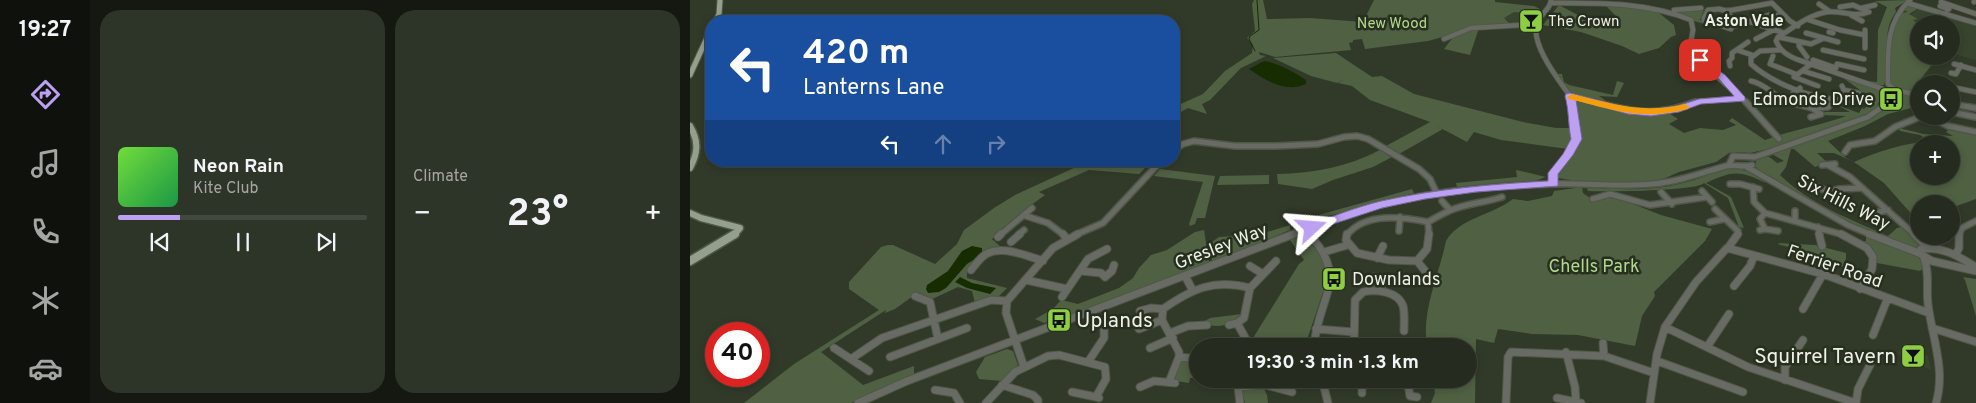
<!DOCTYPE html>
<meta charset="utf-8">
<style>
:root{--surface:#252c1f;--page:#2d3428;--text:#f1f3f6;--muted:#a3a7a4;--line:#42483d;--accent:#bca0f2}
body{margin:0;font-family:Overpass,sans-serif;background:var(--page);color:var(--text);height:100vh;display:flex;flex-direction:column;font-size:19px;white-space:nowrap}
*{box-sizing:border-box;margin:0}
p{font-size:16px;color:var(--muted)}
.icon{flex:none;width:28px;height:28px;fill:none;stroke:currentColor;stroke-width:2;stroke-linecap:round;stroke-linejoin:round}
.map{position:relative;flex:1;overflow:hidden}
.details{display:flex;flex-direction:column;gap:10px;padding:10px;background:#141811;width:600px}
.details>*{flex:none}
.top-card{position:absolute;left:15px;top:15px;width:475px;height:152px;border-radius:20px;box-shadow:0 2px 8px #0003,0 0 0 1px var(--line);background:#1a4fa0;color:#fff;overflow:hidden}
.tools{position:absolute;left:1220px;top:15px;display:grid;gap:10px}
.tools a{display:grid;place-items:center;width:50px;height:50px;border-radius:50%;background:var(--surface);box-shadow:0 2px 8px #0003,0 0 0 1px var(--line);font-size:25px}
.speed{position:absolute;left:15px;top:322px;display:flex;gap:10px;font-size:25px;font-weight:700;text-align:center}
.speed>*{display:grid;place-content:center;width:65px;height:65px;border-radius:50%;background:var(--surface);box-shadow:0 2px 8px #0003,0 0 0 1px var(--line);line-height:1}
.speed .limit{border:8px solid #d22;background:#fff;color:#111}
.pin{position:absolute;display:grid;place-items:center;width:42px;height:42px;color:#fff;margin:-21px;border-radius:10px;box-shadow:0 2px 8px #0006}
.me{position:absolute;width:55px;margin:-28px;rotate:71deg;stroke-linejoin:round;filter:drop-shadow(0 0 4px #0008)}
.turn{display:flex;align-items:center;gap:18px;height:105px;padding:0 15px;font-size:22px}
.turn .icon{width:65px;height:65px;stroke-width:2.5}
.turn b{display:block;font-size:35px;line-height:42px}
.lanes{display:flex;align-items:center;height:48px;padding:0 15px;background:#0003;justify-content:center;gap:25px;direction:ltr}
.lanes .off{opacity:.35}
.big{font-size:38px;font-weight:700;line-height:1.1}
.details .tile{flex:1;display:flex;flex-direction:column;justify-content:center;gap:8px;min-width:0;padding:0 18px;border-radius:20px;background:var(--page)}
.song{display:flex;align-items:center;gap:15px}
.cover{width:60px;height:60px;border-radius:8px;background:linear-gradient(135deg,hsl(100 70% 55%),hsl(140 70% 35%))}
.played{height:5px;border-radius:2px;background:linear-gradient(90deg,var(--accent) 25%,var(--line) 25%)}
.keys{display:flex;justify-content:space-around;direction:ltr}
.heat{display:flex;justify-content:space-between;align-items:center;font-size:28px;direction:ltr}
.details .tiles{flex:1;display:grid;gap:10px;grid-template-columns:repeat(2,1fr)}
.trip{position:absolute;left:499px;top:338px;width:288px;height:50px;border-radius:25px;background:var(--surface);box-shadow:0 2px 8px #0003,0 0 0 1px var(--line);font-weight:700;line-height:50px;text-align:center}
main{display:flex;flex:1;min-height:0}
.tab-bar{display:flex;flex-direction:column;width:90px;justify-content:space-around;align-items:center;background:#0f120c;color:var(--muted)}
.tab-bar .icon{width:35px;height:35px}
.tab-bar .on{color:var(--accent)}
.tab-bar b{font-size:22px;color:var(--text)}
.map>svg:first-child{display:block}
</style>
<main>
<nav class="tab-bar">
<b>19:27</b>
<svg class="icon on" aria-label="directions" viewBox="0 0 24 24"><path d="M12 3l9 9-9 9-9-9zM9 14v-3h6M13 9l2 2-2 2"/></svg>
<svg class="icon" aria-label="music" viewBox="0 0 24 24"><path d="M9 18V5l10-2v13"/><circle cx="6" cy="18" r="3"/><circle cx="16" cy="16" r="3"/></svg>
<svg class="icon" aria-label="phone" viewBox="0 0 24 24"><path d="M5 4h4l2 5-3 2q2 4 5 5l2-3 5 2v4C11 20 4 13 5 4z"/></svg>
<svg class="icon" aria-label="climate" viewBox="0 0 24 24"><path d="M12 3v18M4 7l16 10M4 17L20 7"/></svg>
<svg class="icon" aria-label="car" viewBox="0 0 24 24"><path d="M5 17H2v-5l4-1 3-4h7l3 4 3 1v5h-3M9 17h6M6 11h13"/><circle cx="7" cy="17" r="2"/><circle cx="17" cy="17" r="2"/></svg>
</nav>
<section class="details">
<div class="tiles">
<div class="tile">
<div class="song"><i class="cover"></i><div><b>Neon Rain</b><p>Kite Club</p></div></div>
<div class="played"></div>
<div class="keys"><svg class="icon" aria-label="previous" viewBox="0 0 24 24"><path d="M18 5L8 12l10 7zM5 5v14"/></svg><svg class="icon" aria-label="pause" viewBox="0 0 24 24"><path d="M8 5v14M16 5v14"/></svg><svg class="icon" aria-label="next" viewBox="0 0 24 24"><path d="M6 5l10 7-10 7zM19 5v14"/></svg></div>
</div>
<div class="tile"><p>Climate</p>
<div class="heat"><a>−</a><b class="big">23°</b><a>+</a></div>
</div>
</div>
</section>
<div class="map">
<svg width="1286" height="403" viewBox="0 0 1286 403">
<rect width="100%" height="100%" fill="#313a29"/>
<path fill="#38442d" d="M1230,8l56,17v35l-25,-7v-29h-32v8l-1,-8 -6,-5h5l-7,-4z
M824,12l11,1 12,3 -2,2 3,1 -4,3 -20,3 -11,-7z
M1213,344l25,12 3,14 -33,-16z"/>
<path fill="#506042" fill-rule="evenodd" d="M564,0h9l4,19 43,-1 53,4 11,-22h121v2l39,4 6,3 -15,4 -11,-1 -10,6 5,5 -27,3 -54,15 -63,8 -3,-10 -9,1v2l-4,1 2,7 -76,7 -16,-5 1,3 6,1 -25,12 -31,32 -8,4 5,10 -19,-6 -14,8v-9l29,-13 22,-23 27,-18 1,-8 -6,-7 8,-7 -3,-27z
M1218,0l-13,8 1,4c-17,21 -3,49 -12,73h-13l-13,-5 19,2 1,-52 9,-23 -12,-6z
M912,2l47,3 25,20 2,10 -5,2 -12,11 -20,6 -17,-8 -41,-14 -38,-7 16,-20 34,18 24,-6z
M1075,2l-32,7 -31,1 3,2h-2l-3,8 28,9 -3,1 -31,-9 -19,-9 30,-5 -2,2 31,-2z
M1217,5l12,3 -10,6 9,5 -5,1 5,4 1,32h16l-1,6 -18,23 3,9 -21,-4 -7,-6v-44l8,-27 9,-1 -5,-2z
M789,28l-9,27 -26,-6 10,-13z
M646,53l36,24 10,-1 32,18 109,28 33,6h15l2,11 -5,10 -67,-9 -27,-8 -7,10 -32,-17 8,4 -44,25 -13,-8 44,-24 -60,-22 -18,-14 -14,-3 6,-4 -7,4 -26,-7 -38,-18z
M867,74h5l2,8 5,3 44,10 4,-14 7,2 -7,14 -18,-1 10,7 -39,-8z
M1152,77l41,14 2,7 -5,2 -6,11 -7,5 -82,29 -35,8 -13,-1 -8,1 -13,9 -37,10 -18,8 -30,4 -48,-2 -25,-4v-4c7,-9 20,-24 21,-36 0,-8 -4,-13 -2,-24h-3l-1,-13h2l33,6 59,5 11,7 -9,5 15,9 16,-5 23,2 13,-5 -7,-4 3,-3 33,22c27,-10 54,-14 81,-24l-24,-1 -2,-3h30l-13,-7 22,8 3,-5 2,1 7,-7 -11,-12z
M1205,93l24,4v9l-31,8 -23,12 -37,15 18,17 8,4c25,-11 48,-18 75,-21l-9,-6 -20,-4 -1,-3 24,6 30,2 -7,-4 4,-4 26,5v66l-25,9v-4h-32v14h-4l-31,-35 -30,-21 -20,-9h-17l10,9 -12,5 -21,-18h-3l-5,18 -6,8c29,29 72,45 108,61l9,-8 5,-1 17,15 -1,5 -4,1 -48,-17 -60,-30 -44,-28 -7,-7 2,-8c9,-4 12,-2 20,5l7,-2 -12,-7 95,-34 22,-12v-9zM1229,144h32v32h-32z
M690,150l12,7 -19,10 -40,13 -21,9 -34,-5 -1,-10c37,-1 71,-7 103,-24z
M399,161h17l-2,2 42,4 -7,7 -50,-4 -50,22 6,3 -18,13 -35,31 9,8 -13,5 -21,20v6l40,10 -9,9 -23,6 -3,-12 -14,-4 -28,13 -14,-6 -21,15 -10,4 1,-3 -65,42 42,33 51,-19v9l-63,28h-107l50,-39 85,-54 -30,-21v-7l32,-35 7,-2h5l42,19 22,-20 7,-14 30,-22 21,-13z
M1042,168l19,4 15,11c-28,-13 -33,-12 -60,0l25,14 13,31 -5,-1 -11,-29 -24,-15c-7,8 -98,9 -116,8l-1,-2 2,-2c30,3 61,4 90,-3 18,-4 35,-12 53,-16z
M470,169l55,7 -10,42h-8l-2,6 -5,2 -1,-2 14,-42 -49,-6z
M826,170l30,7 -14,5 -75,5 -1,-4 61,-6z
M579,175v9l-52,1 3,-9z
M892,187l1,6 7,5 20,-3 51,20 51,14 -7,12 -51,51 1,4 -13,20 -7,30 -57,-11 -46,-1 -34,-5 -4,14 -18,-4 -1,64h-44l4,-10 -2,-14h35v-33h-41c-6,-35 12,-71 19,-105 13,-23 47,-26 67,-42l15,2 24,-5 2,-5z
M722,189l2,4 -6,2 -91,24 -2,-3z
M600,225v5l-75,32 -3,-1 -3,-17 10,-7 42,-3z
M514,230l5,32 -2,3 -120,45 -43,13 -9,-4 18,-10 8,-9 17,4 41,-16 14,-10 6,-10 12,-13 16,-5 28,-18z
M614,235l22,27 -1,24 -20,60h-57l51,-82 5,-4 -14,-20z
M1179,236c17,6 51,12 55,32l-4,3 -43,-8 -3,-7 -13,-14 5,-1v-4z
M1088,243l37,2 31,8v6l-3,8 -53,-17 -1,-3 -9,-2z
M683,272l15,3 -2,14 -18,-3z
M1273,277l13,2v37l-11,-36z
M552,314c-9,11 -26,16 -39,8l7,-4z
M317,349l6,2 5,14 -1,2 -15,14 -23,-2 -3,-7 9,-15z
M491,361h15l-2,8h3v9h-7l-1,5 -13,-2 -2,-3z
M573,387l4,8 1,8h-23l-4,-13z"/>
<path fill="#172c00" d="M574,61c14,2 30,11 42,19v4c-22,9 -39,-3 -57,-15z
M282,246l10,2v4l-4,5 -11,7 -21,24 -7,4 -11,1 -2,-4 1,-4 21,-14 14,-20z
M270,277l12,6 24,5 -6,6 -23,-6 -12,-6z"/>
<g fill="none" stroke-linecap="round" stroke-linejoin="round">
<path stroke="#172c00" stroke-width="1" d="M565,51l-6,-12 1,-3 9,-6 -2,-30"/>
<defs>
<path id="minor-far2" d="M861,0c0,9 -11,14 -14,23 -7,21 21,56 33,73l30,8
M1220,0c-25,23 -22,52 -22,84l6,5 25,7
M1251,2l35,12
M1284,2l2,-1
M861,3c48,0 95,-1 140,17l2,10 -4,22 59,52
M1217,3l69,20
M1129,4l10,7
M1250,6l9,3 -2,1
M1150,7l13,-2 16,7c-14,6 -28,-2 -42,0 -19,3 -34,16 -49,25l-2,4c4,10 11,14 20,18l87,30
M1172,8l13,-3
M984,10l27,-2
M1037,11l3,5 15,7
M1161,15l11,6
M1014,18l4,-8 11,-1 8,2 45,-8 18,18 8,5
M1014,20l27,9
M1119,20l31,10 25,5
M1060,22l34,11
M1039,28l40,-13 16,1
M1175,30v18
M1139,32l4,1
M1116,33l32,9
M1088,37l33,7 11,-5
M754,39l27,-11 66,-4
M1066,39l23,-12
M1109,42v4l8,11
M1047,50l15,5
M1090,50l-20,1 -9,7v6c19,17 50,30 75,34 9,2 18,1 27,4
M1133,50l41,9
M1083,56l-3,8 28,11
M1123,60l23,8
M1147,64l27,6
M1264,64l22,6
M1120,65l-16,12 24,9
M1040,66l-1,-5 3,-3v-5l16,-11
M1113,71l26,8
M1261,73l5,1 5,-9
M1061,81c16,3 25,18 43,23
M1254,84l1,-2
M1152,86l2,4 -3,4 3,5
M1261,87l25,5
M1154,90l15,3
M880,96l2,8
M1002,104l7,-3 42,-2
M1105,104l-2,-11 7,-5
M1194,104l6,-12"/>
<path id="minor-far1" d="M905,102c37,10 63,15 100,0
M1056,102l33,37
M1099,102l23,6 9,6 -10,3
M1261,104l25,4
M1122,108l16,-1 2,-2
M1261,112l25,5
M1238,116l20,10 28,6
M484,150l9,-6 11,-3 41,5h41l42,-2 26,-7 13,-1 11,3 51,30 11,10 7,15
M1155,152l5,-7 25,-4 20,-14 27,-11
M1039,165l4,-9 22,1 113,-40 14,-10 2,-5
M1132,165l13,-1
M1138,165l22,12 65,58
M1057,167l101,58 24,10
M1119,183l20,9 9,-3 24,-1
M864,184l-1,-11 15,-18 9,-16 -6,-37
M1040,184h10l19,5
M1063,187l1,15 11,11 79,22
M1012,191l10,11
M971,192l11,12
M903,199l17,-5 40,11 57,-8
M752,201l8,9
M1025,209l23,22 -1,4
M1105,211v10
M333,215l25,8 16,12
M1176,215l22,-5
M738,222c7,-4 14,-8 21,-11 17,-8 36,-8 53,-14
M1020,222l14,-3
M1128,227l2,8
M1075,229l13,2
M615,230l5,5
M1070,230l5,-1 -5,-10 5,-6
M709,231l1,-14
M310,235l32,-27
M328,235l6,-5
M385,235l28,-12 58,-62
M600,235c30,-10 60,-23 90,-30 56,-14 116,-20 174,-21 33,-1 65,3 98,0 26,-2 49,-11 74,-18 9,-2 17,2 26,-1
M657,235c18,-23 56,-18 81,-13l1,13
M1269,235l3,-7 14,-7"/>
<path id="minor" d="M373,234l4,5
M619,234c41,45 9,63 5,112
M657,234l-1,6 11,13 32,7 28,1 10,-12 2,-15
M1129,234l3,12
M1151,234l26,14 6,9 -1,12 -12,20
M1179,234l50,19 13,8 44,10
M1224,234l14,14
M308,237l3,-3
M321,242l9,-8
M1041,247l-1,-2 8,-11
M634,252l24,-7
M1229,253l2,-4c21,-3 37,7 55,18
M1266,254l3,-6v-14
M687,258l6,-12
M1234,258c6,15 2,30 4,46 4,33 18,66 8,99
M727,261l9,11
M560,266l13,8
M281,270c5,-6 10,-14 17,-17 16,-7 40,3 55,8
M391,271l20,2 4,4 7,-6 2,-6
M495,276l7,13
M336,280l41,9
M1044,286l16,-20 4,-10
M225,296l15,6 8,37
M372,297l26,-38 19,-10
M1113,309l20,-35
M450,311l11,-3 12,1
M547,323l10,18
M539,325l8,-2 7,-5 6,-30 26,-27
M975,327l83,40 108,36
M1242,328l44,14
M449,329l23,-9
M626,329l38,3
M480,333l18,-7 19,-1
M1183,335l14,-35
M913,343l1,13
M664,346l1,-46 8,-8c12,-3 35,-1 40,14 2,7 1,18 1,25
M1017,347l22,-33
M144,348l35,23
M460,348l23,-10
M876,352l9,35 1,14
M200,357l77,-29
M489,357l19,2
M161,359l31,-21 109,-38 16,1
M967,361l86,31
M398,362l16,-24v-10
M334,367l-18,-54 1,-12 46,-53 25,-14
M541,379l7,8 2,16
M632,379l6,24
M672,379v14
M717,379l3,17 7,1
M1095,380v-13l18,-27
M479,382l10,-25v-5l-17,-32 1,-11c30,-21 51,-30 87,-21
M312,385l31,10 5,5v3
M450,387l14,-6 21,2
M548,387l28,-2 26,7
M245,390l19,3 6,10
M382,392l24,5
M867,398l24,5
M168,403l49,-22 387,-147
M296,403l29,-31 33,-16 11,-1 46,12 1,12 -10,18 3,1
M816,403l2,-46 3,-5 93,4 50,17
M960,403l7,-49 8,-27 31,-45 31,-34 96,26 106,39
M1166,403l2,-14 12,-24"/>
<path id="major-far2" d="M26,21l3,-7 1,-14
M0,75l21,-46"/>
<path id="major-far1" d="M0,126c9,15 8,27 0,42
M0,213l11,5 39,10 -6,7"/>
<path id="major" d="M0,261l45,-27"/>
</defs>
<use href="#minor-far2" stroke="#4f5747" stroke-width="6"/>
<use href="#minor-far1" stroke="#4f5747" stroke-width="8"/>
<use href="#minor" stroke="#4f5747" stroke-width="9"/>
<use href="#major-far2" stroke="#4f5747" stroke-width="7"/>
<use href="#major-far1" stroke="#4f5747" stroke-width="9"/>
<use href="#major" stroke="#4f5747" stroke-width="11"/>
<use href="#minor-far2" stroke="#676b63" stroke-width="4.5"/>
<use href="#minor-far1" stroke="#676b63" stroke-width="5"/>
<use href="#minor" stroke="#676b63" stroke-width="7"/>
<use href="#major-far2" stroke="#959f8e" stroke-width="5"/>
<use href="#major-far1" stroke="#959f8e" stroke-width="6"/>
<use href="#major" stroke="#959f8e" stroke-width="8"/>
</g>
<path fill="#bca0f2" stroke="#7a689d" d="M1010,57l25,18 20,22v4l-44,3 -22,8 -28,4 -23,-2 -52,-14 6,39 -9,16 -15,19v12l-82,6 -51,7 -43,9 -70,23 -6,-3 2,-3c24,-8 48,-18 73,-24 55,-12 111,-17 167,-20v-8l15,-19 8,-15c-3,-15 -2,-29 -6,-43l1,-2 4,-1 58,15 23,2 26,-4 22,-7 35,-3 -15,-17 -22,-18v-3z"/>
<path fill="#f59e0b" d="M882,94c42,10 69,20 113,10l4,3 -1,2c-48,12 -73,1 -119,-10l-2,-2z"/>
<defs>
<symbol id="bar-square" viewBox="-11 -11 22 22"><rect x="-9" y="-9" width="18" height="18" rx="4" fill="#8ece43" stroke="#272f1f"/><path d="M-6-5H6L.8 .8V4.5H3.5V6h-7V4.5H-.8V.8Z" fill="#111"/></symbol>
<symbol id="bus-square" viewBox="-11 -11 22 22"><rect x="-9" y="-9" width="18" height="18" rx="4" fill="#8ece43" stroke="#272f1f"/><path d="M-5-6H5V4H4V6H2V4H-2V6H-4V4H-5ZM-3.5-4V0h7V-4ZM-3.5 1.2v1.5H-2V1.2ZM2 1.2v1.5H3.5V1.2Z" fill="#111"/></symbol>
</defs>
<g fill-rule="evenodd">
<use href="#bar-square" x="827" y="7" width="28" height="28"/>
<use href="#bus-square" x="1187" y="85" width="28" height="28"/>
<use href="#bus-square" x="630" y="265" width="28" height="28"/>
<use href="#bus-square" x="355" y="306" width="28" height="28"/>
<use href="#bar-square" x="1209" y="342" width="28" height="28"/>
</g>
<g text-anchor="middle" stroke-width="5" stroke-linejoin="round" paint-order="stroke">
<g font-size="15" fill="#ebf1e6" stroke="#272f1f" text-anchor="start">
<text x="858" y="26">The Crown</text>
</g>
<g font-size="15" fill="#b2d88f" stroke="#272f1f">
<text x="702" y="28">New Wood</text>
</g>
<g font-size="16" font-weight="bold" fill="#ebf1e6" stroke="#272f1f">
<text x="1054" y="26">Aston Vale</text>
</g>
<g font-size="18" fill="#ebf1e6" stroke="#272f1f" text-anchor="end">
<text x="1184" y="105">Edmonds Drive</text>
<text x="662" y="285" text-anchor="start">Downlands</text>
</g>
<g font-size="18" fill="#ebf1e6" stroke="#272f1f">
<text transform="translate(1154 202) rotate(27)" y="6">Six Hills Way</text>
<text transform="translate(531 246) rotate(-21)" y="6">Gresley Way</text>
<text transform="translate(1145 266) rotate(19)" y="6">Ferrier Road</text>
</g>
<g font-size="18" fill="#b2d88f" stroke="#272f1f">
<text x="904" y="272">Chells Park</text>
</g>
<g font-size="21" fill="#ebf1e6" stroke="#272f1f" text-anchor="start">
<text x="386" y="327">Uplands</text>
<text x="1206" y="363" text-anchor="end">Squirrel Tavern</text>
</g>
</g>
</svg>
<div class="tools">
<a><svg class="icon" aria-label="sound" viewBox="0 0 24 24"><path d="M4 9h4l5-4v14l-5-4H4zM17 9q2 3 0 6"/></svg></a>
<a><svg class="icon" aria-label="search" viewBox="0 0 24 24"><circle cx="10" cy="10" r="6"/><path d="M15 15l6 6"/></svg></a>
<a>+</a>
<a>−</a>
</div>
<div class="speed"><div class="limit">40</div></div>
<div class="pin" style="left:1010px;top:60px;background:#d93025"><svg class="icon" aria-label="arrive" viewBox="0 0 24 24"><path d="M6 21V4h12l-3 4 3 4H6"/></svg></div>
<svg class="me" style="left:622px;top:228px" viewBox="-20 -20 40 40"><path d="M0-17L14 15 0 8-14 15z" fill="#bca0f2" stroke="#fff" stroke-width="4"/></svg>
<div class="trip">19:30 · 3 min · 1.3 km</div>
<div class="top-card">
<div class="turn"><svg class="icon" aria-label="left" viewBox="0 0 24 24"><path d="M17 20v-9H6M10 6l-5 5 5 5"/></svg><div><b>420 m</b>Lanterns Lane</div></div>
<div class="lanes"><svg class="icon" aria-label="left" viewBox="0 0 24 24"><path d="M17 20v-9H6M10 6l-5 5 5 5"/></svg><svg class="icon off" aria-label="ahead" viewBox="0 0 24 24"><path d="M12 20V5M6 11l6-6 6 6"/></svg><svg class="icon off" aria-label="right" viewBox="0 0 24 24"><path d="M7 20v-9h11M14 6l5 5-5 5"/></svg></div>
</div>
</div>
</main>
